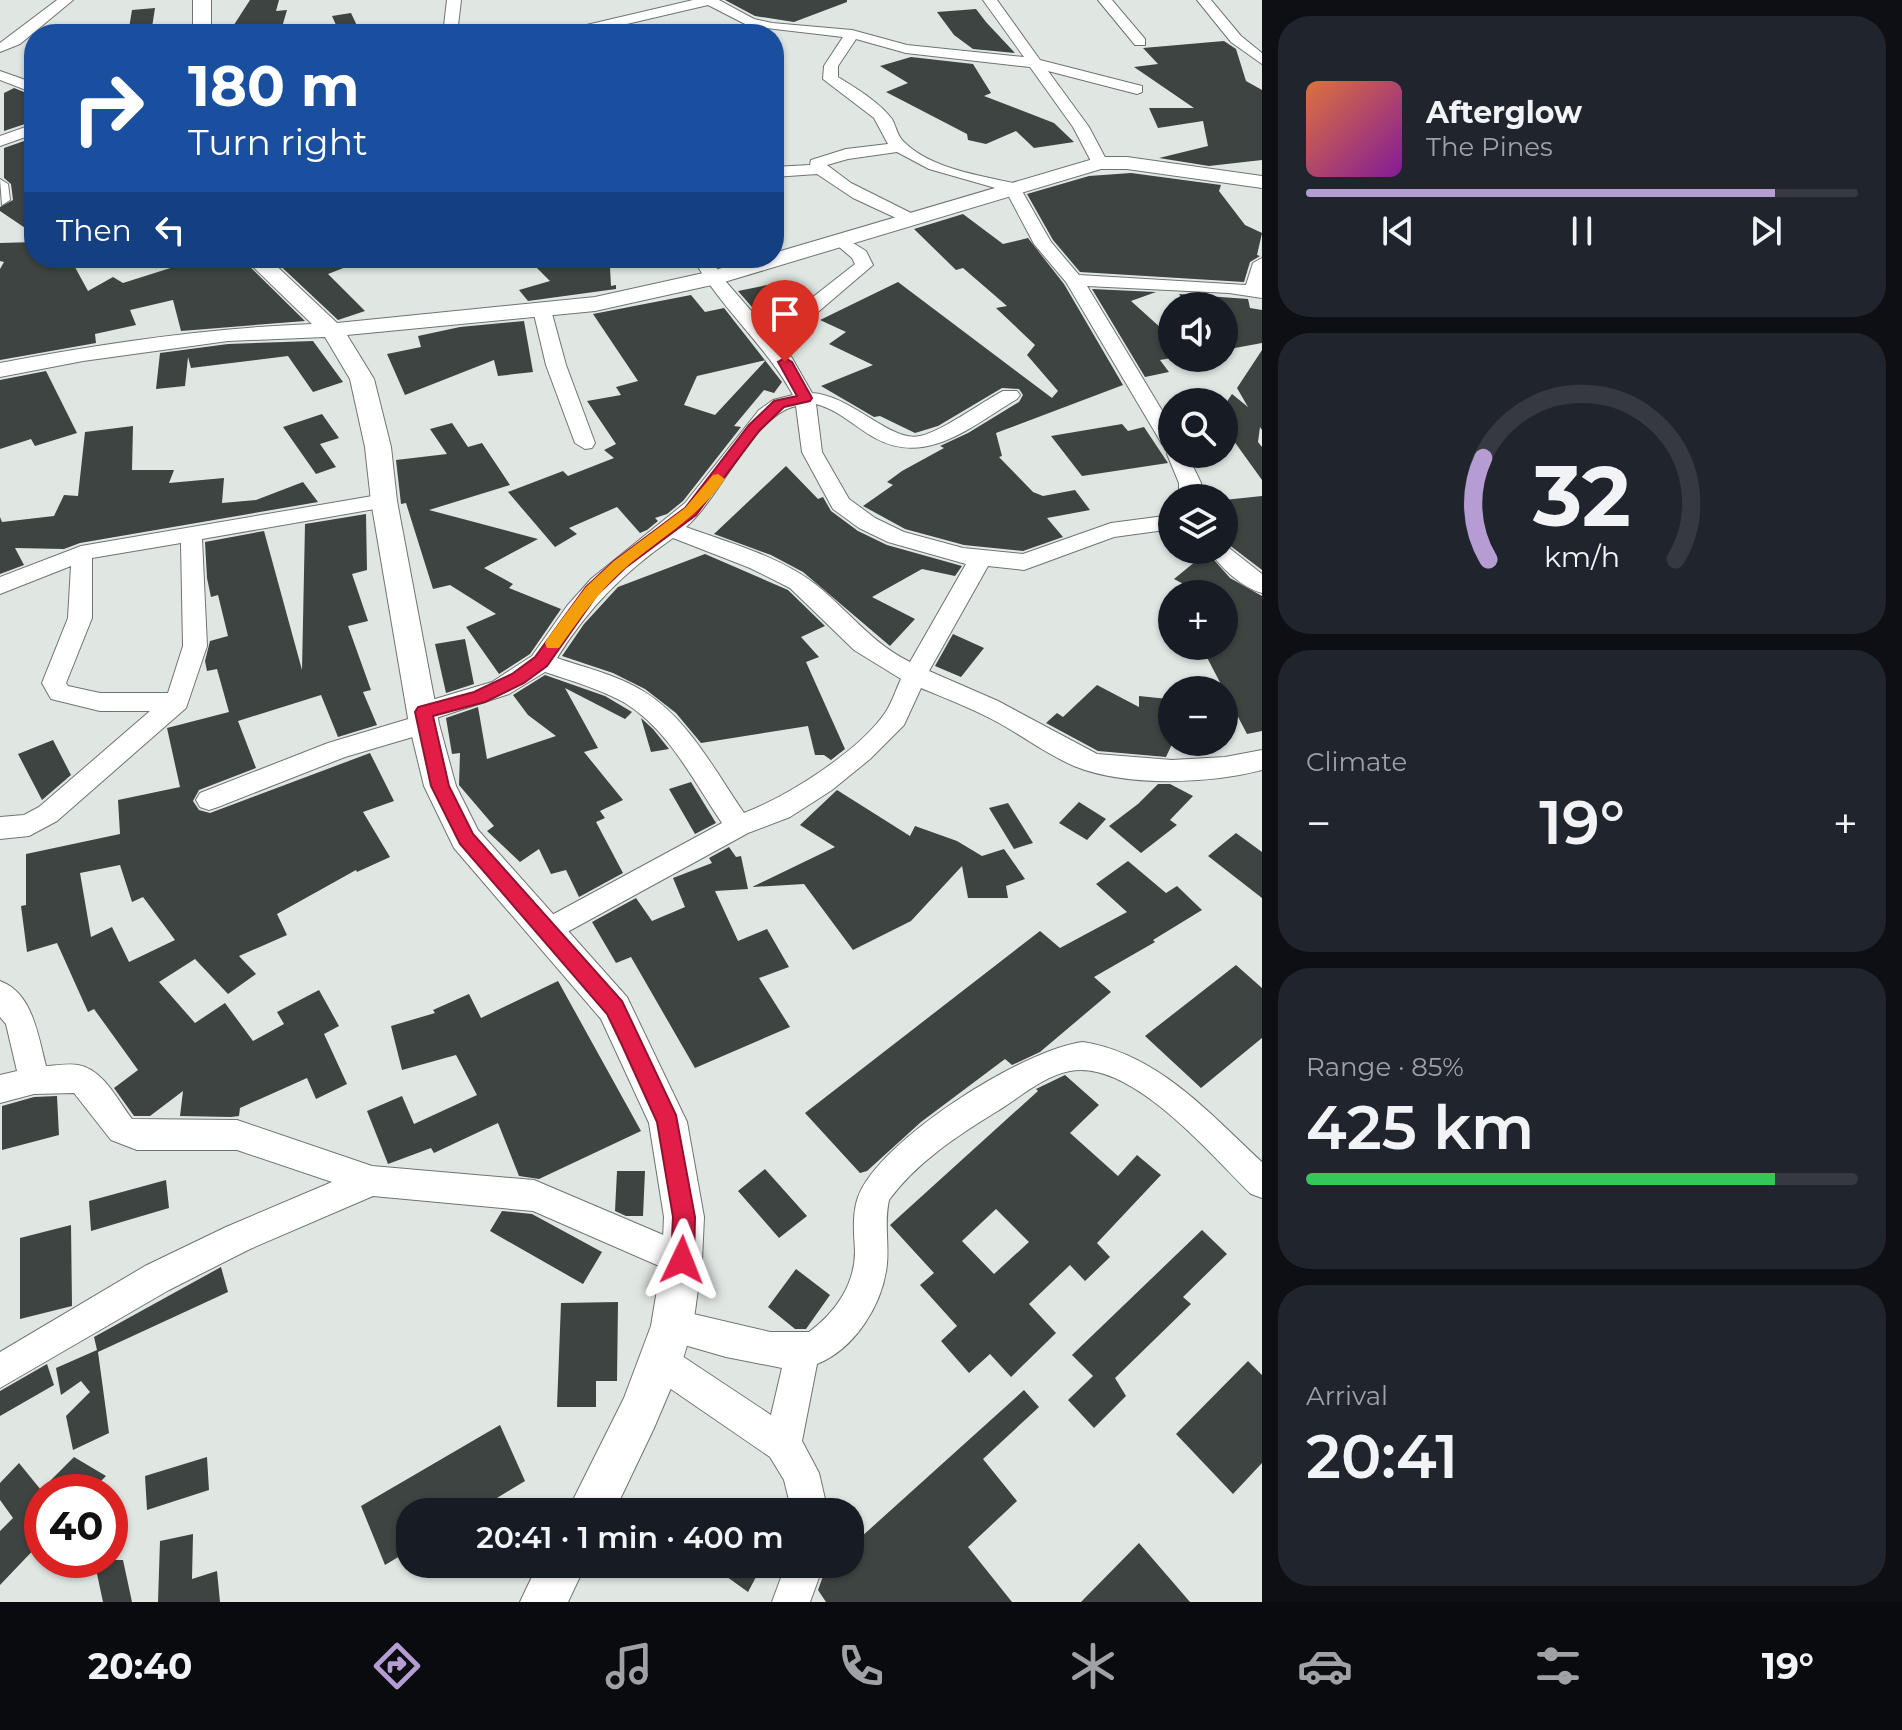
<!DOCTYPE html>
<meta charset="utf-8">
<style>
:root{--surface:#171b24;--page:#20242c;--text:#f1f3f6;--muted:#9ea1a6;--line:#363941;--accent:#b59dd3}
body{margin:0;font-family:Montserrat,sans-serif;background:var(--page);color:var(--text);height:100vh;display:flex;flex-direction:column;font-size:30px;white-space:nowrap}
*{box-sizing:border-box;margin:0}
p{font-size:26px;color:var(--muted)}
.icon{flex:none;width:44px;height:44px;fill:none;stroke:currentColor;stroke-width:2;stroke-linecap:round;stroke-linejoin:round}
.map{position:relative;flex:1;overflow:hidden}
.sheet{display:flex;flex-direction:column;gap:16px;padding:16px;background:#0d0f14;width:640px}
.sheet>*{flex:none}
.banner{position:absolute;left:24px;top:24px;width:760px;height:244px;border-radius:32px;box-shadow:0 2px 6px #0004;background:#1a4fa0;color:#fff;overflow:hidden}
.fabs{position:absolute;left:1158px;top:292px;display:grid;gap:16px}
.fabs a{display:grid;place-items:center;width:80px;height:80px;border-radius:50%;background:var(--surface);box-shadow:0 2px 6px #0004;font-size:40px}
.speed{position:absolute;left:24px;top:1474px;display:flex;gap:16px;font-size:40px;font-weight:700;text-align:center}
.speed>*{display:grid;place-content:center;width:104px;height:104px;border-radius:50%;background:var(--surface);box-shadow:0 2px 6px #0004;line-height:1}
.speed .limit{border:12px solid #d22;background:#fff;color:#111}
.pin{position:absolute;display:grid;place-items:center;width:68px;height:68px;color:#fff;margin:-82px -34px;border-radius:50% 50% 50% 0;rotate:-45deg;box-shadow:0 0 8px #0007}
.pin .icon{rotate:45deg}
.me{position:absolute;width:88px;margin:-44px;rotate:2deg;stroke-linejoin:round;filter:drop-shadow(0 0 6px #0008)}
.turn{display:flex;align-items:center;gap:28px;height:168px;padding:0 32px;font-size:36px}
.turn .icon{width:104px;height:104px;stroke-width:2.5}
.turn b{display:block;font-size:56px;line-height:68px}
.then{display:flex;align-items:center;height:76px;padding:0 32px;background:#0003;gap:16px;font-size:30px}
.big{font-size:60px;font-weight:600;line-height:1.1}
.sheet .tile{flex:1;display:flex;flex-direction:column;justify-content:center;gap:12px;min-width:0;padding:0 28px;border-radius:32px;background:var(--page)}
.sheet .dial{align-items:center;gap:0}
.dial svg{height:208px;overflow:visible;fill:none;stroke:var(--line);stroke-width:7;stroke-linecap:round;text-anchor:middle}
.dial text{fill:var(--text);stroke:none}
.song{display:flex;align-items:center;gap:24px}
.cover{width:96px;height:96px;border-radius:12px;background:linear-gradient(135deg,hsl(20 70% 55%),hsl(290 70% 35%))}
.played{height:8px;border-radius:4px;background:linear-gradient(90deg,var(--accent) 85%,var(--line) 85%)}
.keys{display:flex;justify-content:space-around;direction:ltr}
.heat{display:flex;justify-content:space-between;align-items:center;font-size:44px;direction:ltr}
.charge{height:12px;border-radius:6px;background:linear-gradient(90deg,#34c759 85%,var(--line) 0)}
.trip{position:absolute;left:396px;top:1498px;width:468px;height:80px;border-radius:32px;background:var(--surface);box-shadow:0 2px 6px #0004;font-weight:600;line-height:80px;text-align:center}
.dock{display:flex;height:128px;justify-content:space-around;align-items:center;background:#090b0e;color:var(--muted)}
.dock .icon{width:56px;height:56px}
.dock .active{color:var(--accent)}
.dock b{font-size:36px;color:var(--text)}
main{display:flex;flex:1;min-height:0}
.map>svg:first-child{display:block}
</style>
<main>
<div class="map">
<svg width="1262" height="1602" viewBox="0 0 1262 1602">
<rect width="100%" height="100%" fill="#e0e7e3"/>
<path fill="#3e4441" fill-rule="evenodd" d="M250,0h29l-3,11 11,-1 -7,24h-52z
M725,0h122v2l-53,20 -39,-6z
M155,8l-4,26h-23l4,-24z
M976,9l10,13 29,31 -42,-4 -19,-14 -17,-23z
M351,13l10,21h-21l-8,-18z
M1224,41l12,8 10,32 16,9v70l-53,6 -50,-8 49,-12 -5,-25 -45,7 -9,-20h45l-60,-41 24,-3 -15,-16z
M911,57l62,7 18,29 -7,3 70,27 20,19 -40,6 -18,-17 -30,13 -18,-4 -1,-6 -81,-42 22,-9 -28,-17z
M14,88l20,8v25l-30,10v-38z
M24,141l1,30 9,-1v64l-34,-23v-4l13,-7 -2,-16 -7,-6v-30z
M1131,173l90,12 -2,6 26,34 17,8 -5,22 3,1 -10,6 -6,20 -164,-10 -27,-32 -26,-46 62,-18z
M963,214l40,30 25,-6 36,46 59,101 -127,48 6,23 -3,1 34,35 10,4 32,-6 15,20 -43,8 16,19 -40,14 -59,-6 -59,-16 -42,-23 30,-21 -6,-3 15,-11 42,-23 -4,-2 28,-13 51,-31 4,-7 -4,-6 -17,-1 -64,38 -23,7 -35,-17 -6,1 -53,-31 52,-21 -44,-21 17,-12 -26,-12 78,-38 154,116 6,-7 -31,-36 8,-10 -39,-37 11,-2 -44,-38 -7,2 -42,-41z
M34,242v16h36l18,33 25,-14 10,6 79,-25h39l64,63 -124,10 -8,-31 -43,10 6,15 -41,9 1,9 -96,17v-91l4,-7 -4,-1v-18z
M272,258h92v2l-36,14 37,37 -27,9z
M564,258h10l8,9h28l1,19 5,-1v4l-88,12 -9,-11 31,-9 -15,-15z
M772,284l8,11 9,-1 13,24 -30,12 -34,-39z
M1092,289l64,3 -25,9 41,37v20l-12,2 9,12 -24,5z
M1179,294l69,5 2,9 12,2v33l-38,7v-44h-37z
M691,295l14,17 19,-4 58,74 -8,11 -10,-3 -30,36 7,1 -58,74 -16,13 -12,4 3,3 -11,9 -7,3 -23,-26 -48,21 8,6 -22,13 -47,-55 55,-21 5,5 46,-18 -10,-8 12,-6 -29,-43 34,-6 -5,-8 22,-6 -45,-67zM766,360l-51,55 -31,-10 13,-29z
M524,321l9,51 -35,4 -4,-16 -89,35 -18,-41 34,-7 -3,-11 42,-9z
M313,341l30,41 -30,10 -25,-36 -97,12 -3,-11 -3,29 -29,3 4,-36 68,-9z
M1262,350v80l-2,-3 -2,15 4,5v33l-31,-43 -7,-1v-30l8,-12 16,13 -11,-19z
M46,371l31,62 -42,13 -4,-7 -31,10v-69z
M322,414l17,24 -19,6 16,23 -20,7 -33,-47z
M452,423l16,24 14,-4 28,42 -81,25 109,29 -54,29 29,16 -4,4 52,21 -31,45 -31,20 -33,-47 30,-13 -46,-29 -17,4 -27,-86 -5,1 -5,-44 51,-6 -17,-25z
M1122,424l6,7 16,-4 24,36 -86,13 -31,-40z
M133,426l-1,44h42l-5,13 55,-5 -2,25 34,-3 47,-18 15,20 -238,41 -16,6 -49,-1 9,17 -24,9v-57l2,5 52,-6 10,-21 14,1 7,-64z
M786,466l32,33 5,-2 8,14 27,20 29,14 75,21 -7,10 -33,-7 -50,28 43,22 -25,27 -87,-74 -32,-17 -57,-21z
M1262,496v74l-38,-29v-41z
M366,514l1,56 -15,4 16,47 -20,5 23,64 -8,2 14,33 -39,12 -17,-42 -83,26 18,47 -57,22 -6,11 6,9 11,3 160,-60 24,48 -31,11 27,45 -33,15 -1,-2 -79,44 10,21 -48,21 17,18 -28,20 -33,-35 -36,23 36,41 30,-20 28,38 31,-17 -7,-12 42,-22 20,36 -15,8 23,50 -31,15 -9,-21 -67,30 -1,8 -8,1 -51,-1 3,-25 -33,25h-16l-20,-28 24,-18 -44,-61 -6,3 -31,-69 -30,9 -6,-46 5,-1v-51l94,-20 -2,-34 62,-13 -13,-59 62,-16 -12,-43 -10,2 -2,-10 5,-20 18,-5 -10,-41 -7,2 -4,-19 -2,-36 59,-11 38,139 3,-146zM120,865l12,37 11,-5 32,43 -46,22 -17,-35 -21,10 -11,-64z
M1207,552l23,26 32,18v135l-15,3 -46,-88h23v-52h-22l-28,-15z
M705,554l83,36 37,36 -24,11 18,20 -13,5 39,87 -14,11 -7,-5h-9l-7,-29 -107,17 -25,-30 -31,-24 -32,-16 -51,-17 22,-32 34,-37z
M953,634l31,14 -23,29 -26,-11z
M465,639l9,45 -28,9 -11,-49z
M545,675l60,21 27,16 -7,7 -60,-31 33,60 -14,4 39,48 -23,11 5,7 -9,4 27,51 -44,24 -13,-27 -15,4 -12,-25 -19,13 -33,-31 7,-5 -35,-41 1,-32 -8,1 -6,-36 32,-11 9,52 69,-23 -28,-21 -15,-20z
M1097,685l42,22v-11l29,3 -1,35 5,1 1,7 -7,15 -68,-6 -52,-28 11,-10 6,4z
M641,718l12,11 16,20 -18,3z
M53,740l18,35 -29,25 -24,-46z
M691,782l25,41 -21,11 -26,-45z
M1158,784h12l23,12 -23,24 7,5 -36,28 -32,-27 29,-22z
M837,790l73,46 5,-10 42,15 25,15 22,-7 21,30 -19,7 2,12h-40l-6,-32 -51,55 -58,29 -49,-66 -52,3 83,-40 -35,-22z
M1079,802l27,17 -19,21 -28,-17z
M1008,803l25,40 -19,6 -25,-41z
M1236,833l26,19v46l-54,-42z
M729,847l7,10 5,-1 7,33 -33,2 23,50 29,-12 22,38 -30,11 31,49 -95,41 -64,-111 -15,6 -24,-41 44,-24 16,23 33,-14 -12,-29 39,-15 -3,-5z
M1128,861l38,32 11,-7 25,24 -49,30 2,2 -61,35 17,15 -71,60 -28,13 -7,-6 -84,63 -54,49 -7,2 -55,-60 235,-182 20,17 67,-36 -31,-28z
M1236,965l26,23v50l-61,50 -56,-52z
M558,981l83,150 -102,48 -20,-3 -21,-53 -64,30 -3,-5 -43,16 -21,-53 35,-15 12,28 63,-29 -21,-40 -54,15 -11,-44 44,-13 -2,-3 36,-16 12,24z
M1065,1075l34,30 -29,28 48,43 19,-21 24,20 -64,68 13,14 -25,24 -15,-16 -41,39 27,29 -45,44 -21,-23 -21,19 -28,-32 16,-15 -37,-41 14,-12 -44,-48 148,-134 -2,-2zM996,1209l33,33 -35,32 -32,-33z
M57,1096l2,39 -57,15v-44l32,-9z
M765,1169l42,47 -28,22 -41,-47z
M617,1171h28l-2,45h-17l-11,-5z
M166,1180l3,28 -78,23 -2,-30z
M502,1211l30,3 70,38 -19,32 -93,-53z
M71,1225l1,81 -52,13v-81z
M1202,1230l25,24 -44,43 8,7 -76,74 11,18 -32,32 -26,-28 25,-24 -21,-21z
M221,1267l7,25 -130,60 11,81 -36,17 -7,-34 24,-24 -9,-11 -20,14 -5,-27 41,-18 -3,-13z
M796,1269l34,26 -24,34h-11l-27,-22z
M618,1302l-1,79h-21v26h-39l4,-104z
M1248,1361l14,14v88l-29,31 -57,-60z
M47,1364l7,21 -54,31v-25z
M1024,1390l15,17 -56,52 34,42 -49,46 44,55h-186l-8,-12 9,-25 23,-1v-17z
M500,1425l25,56 -51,31h-64v38l-25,15 -24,-59z
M74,1457l32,19 -16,16h-48v49l-42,44v-54l13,-13 -13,-18v-17l19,-20 22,27z
M207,1457l2,33 -62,20 -2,-34z
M193,1534l-1,45 25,-8 3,31h-62l2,-61z
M1139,1543l51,59h-109z
M94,1560h29l9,42h-29z
M709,1564h54l-15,28z"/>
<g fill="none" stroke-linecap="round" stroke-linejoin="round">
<defs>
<path id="minor" d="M57,0h16l-53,44 -20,8v-9z
M447,0h14l-4,34h-14z
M693,0h26l35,19 18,4 80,7 55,15 117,12 -41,-57h14l43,60 102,26v6l-5,2 -89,-23 41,56 19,36 -8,5 -8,-5 -19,-36 -43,-60 -124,-14 -50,-14 -18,27v11c19,12 40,24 54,42 4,7 5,16 11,22 27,28 79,35 115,43l33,58 28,33 167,10 7,-22 9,-5v40l-33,-5 -142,-7 85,141v27h15l14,29v15h-22v-15l-12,-29 2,-4 -7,-6 -96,-162 -32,-38 -28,-53 -77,-22 -32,-17 -49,7 -21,6 24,18 64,32 3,4 -9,5 -56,-26 -36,-24 -43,3v-10l36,-2 1,-5 35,-11 42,-5 -14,-26 -51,-39 1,-13 19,-29 -94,-11 -41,-21 -124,29h-25l2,-3z
M1098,0h14l33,39v6h-10z
M1197,0h14l30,36 21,17v11l-31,-22z
M0,71l34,12v10l-34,-13z
M34,124v10l-34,12v-10z
M0,179l8,5 2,16 -8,5z
M840,235l26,16 7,14 -55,47h-14l-2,-4 2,-4 51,-40 -3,-6 -21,-18z
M693,258h18l10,18 71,82 20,35c39,2 79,50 108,43 21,-4 62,-34 83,-45h14l3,4 -3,4c-44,26 -90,68 -142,39 -20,-11 -36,-28 -59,-34l6,48 27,47 26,19 29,14 59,16 60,6 88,-31 61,-8v14l-58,8 -90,33 -36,-4 -59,105 69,30 99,53 75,6 53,-3 37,-7v20c-53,14 -137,17 -188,-4 -26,-11 -50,-29 -75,-43 -25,-14 -52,-24 -78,-35l-17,37 -34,34 -38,31 -42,27 -42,16 -199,109 -10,-4 -4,-8 4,-8 183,-99c-28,-41 -53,-93 -97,-120 -25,-14 -53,-22 -80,-31l-36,22 -76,25 3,5 -3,7 -88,26 -127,50 -9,3 -9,-3 -4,-7 4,-7 128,-50 87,-26 -3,-5 3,-7 77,-23 40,-26 35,-50 24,-27 94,-76 74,-93 14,-10 20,-5c-27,-50 -73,-87 -100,-137zM796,406l6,46 31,57 26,19 29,14 78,22 -56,98c-39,-19 -61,-51 -95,-78 -36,-28 -86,-41 -129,-57 35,-30 66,-111 110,-121zM673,538l77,30 40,20 64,62 47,29c-5,10 -9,24 -16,34 -27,39 -97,83 -141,100 -29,-42 -56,-95 -101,-122 -26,-16 -57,-23 -86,-33 32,-51 67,-86 116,-120z
M542,304l9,6 15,55 29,78 -3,5 -7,1 -10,-6 -29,-78 -13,-55z
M384,494l8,2 3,5 -3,5 -190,33 5,107 -21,62 -129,113 -28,15 -29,3v-22l24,-2 15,-8 111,-96h-50l-49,-12 -9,-16 26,-65 3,-52 -71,28v-17l81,-31zM181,543l2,103 -15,47h-68l-32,-7 -2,-3 26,-65v-60z
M1224,544l38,30v19c-21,-6 -41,-25 -53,-43h15z
M0,981c33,12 38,55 46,85 10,0 22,-3 32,-1 25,4 40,36 54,54l105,1 135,46 162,14 160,68 4,12 -4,12 -12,4 -149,-65 -160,-15 -123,53 -81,41 -169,98v-36l145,-86 81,-39 106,-45 -95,-32h-100l-26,-10 -37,-47 -40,1 -34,9v-28l17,-4 -11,-47 -6,-7z
M1083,1042c75,12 126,71 179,120v36l-11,-4c-40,-39 -120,-135 -181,-123 -27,5 -51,27 -74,41 -39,24 -79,50 -107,88 -5,22 0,43 -2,64 -4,40 -32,85 -70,100l-15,77 17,32 9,39h-36l-8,-32 -14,-23 -121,-83 -5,-12 5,-12 12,-5 12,5 98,65 11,-47 -56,-11 -66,-19 -5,-12 5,-12 12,-5 98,23h39c26,-19 46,-47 46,-81 -1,-18 -3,-37 3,-54 21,-57 166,-148 225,-155z
M786,1564h38l-14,38h-38z"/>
<path id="tertiary" d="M193,0h18v34h-18z
M1100,157h27l135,19v12l-135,-19h-26l-380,114 -126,28 -248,24 27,44 17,68 6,54 42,223 17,62 22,44 149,167 60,125 17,95 -2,43 -9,66 -11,36 -28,66 -40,84h-47l57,-114 27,-72 11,-66 2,-43 -15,-94 -48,-104 -147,-171 -30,-62 -15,-62 -38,-223 -6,-54 -15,-68 -25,-42 -97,4 -145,20 -83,16v-14c104,-20 207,-35 312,-39l-68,-66h24l69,65 258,-26 113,-25 49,-14h17v-5z
M538,1564h48l-18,38h-48z"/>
</defs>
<use href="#minor" stroke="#6e7471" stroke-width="2"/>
<use href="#tertiary" stroke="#6e7471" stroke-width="2"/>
<use href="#minor" fill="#fff" fill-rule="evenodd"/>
<use href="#tertiary" fill="#fff" fill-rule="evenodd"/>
</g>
<path fill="#e11d48" stroke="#92132f" stroke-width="2" d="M785,358l7,4 20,36 -2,3 -26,6 -25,24 -63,84 -71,53 -28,27 -50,71 -23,17 -39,19 -52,14 16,70 24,48 149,167 54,114 19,102 -1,43 -4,8 -8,4 -8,-4 -3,-8 2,-43 -16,-95 -36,-79 -14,-29 -147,-170 -29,-58 -16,-74 3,-5 56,-15 38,-18 23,-17 51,-70 28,-26 71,-53 64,-83 25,-24 23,-5 -19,-34z"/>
<path fill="#f59e0b" d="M718,474l7,5c-29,41 -66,59 -102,91 -26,23 -44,50 -64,78h-12l-2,-5 2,-4 39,-52 28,-26 71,-53 28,-33z"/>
</svg>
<div class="fabs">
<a><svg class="icon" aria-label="sound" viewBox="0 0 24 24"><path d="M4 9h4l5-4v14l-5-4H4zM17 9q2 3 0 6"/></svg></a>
<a><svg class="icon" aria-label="search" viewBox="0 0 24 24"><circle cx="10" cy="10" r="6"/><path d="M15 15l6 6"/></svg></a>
<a><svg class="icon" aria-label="layers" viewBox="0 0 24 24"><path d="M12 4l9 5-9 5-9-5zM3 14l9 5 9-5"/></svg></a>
<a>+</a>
<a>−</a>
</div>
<div class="speed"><div class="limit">40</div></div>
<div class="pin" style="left:785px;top:362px;background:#d93025"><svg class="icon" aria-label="arrive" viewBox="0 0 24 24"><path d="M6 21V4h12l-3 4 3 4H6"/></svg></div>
<svg class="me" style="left:682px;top:1260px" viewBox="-20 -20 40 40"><path d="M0-17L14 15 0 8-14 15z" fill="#e11d48" stroke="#fff" stroke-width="4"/></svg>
<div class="trip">20:41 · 1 min · 400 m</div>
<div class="banner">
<div class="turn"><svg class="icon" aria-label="right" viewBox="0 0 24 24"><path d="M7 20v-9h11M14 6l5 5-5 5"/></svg><div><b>180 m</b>Turn right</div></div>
<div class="then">Then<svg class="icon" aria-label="left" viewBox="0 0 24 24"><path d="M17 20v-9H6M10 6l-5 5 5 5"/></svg></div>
</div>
</div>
<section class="sheet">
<div class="tile">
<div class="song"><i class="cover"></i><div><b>Afterglow</b><p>The Pines</p></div></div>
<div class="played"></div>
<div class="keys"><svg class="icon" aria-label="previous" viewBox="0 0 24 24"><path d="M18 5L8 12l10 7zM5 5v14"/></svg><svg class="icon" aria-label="pause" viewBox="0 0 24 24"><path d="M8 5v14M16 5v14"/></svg><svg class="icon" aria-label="next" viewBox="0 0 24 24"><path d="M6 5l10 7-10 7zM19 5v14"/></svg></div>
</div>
<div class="tile dial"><svg viewBox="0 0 100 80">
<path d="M14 69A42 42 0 1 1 86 69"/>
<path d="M14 69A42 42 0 0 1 12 30" stroke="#b59dd3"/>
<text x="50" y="56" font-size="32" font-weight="700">32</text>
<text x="50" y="72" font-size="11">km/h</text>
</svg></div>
<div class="tile"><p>Climate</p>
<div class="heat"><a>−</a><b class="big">19°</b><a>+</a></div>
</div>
<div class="tile"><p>Range · 85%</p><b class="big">425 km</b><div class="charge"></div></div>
<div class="tile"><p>Arrival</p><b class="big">20:41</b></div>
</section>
</main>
<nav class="dock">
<b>20:40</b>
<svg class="icon active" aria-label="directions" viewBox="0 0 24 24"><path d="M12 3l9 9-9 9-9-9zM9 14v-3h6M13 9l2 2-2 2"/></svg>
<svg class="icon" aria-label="music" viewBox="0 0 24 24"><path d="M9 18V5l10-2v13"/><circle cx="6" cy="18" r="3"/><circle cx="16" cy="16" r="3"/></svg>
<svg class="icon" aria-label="phone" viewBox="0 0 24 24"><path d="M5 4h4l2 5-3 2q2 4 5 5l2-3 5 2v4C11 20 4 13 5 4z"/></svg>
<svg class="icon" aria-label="climate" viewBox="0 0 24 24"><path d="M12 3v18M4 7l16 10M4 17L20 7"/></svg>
<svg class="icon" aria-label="car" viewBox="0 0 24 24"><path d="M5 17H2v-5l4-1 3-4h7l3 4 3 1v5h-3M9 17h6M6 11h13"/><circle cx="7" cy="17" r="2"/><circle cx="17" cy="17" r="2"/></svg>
<svg class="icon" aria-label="filters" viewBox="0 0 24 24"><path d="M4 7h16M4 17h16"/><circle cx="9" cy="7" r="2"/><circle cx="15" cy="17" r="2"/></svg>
<b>19°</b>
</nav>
